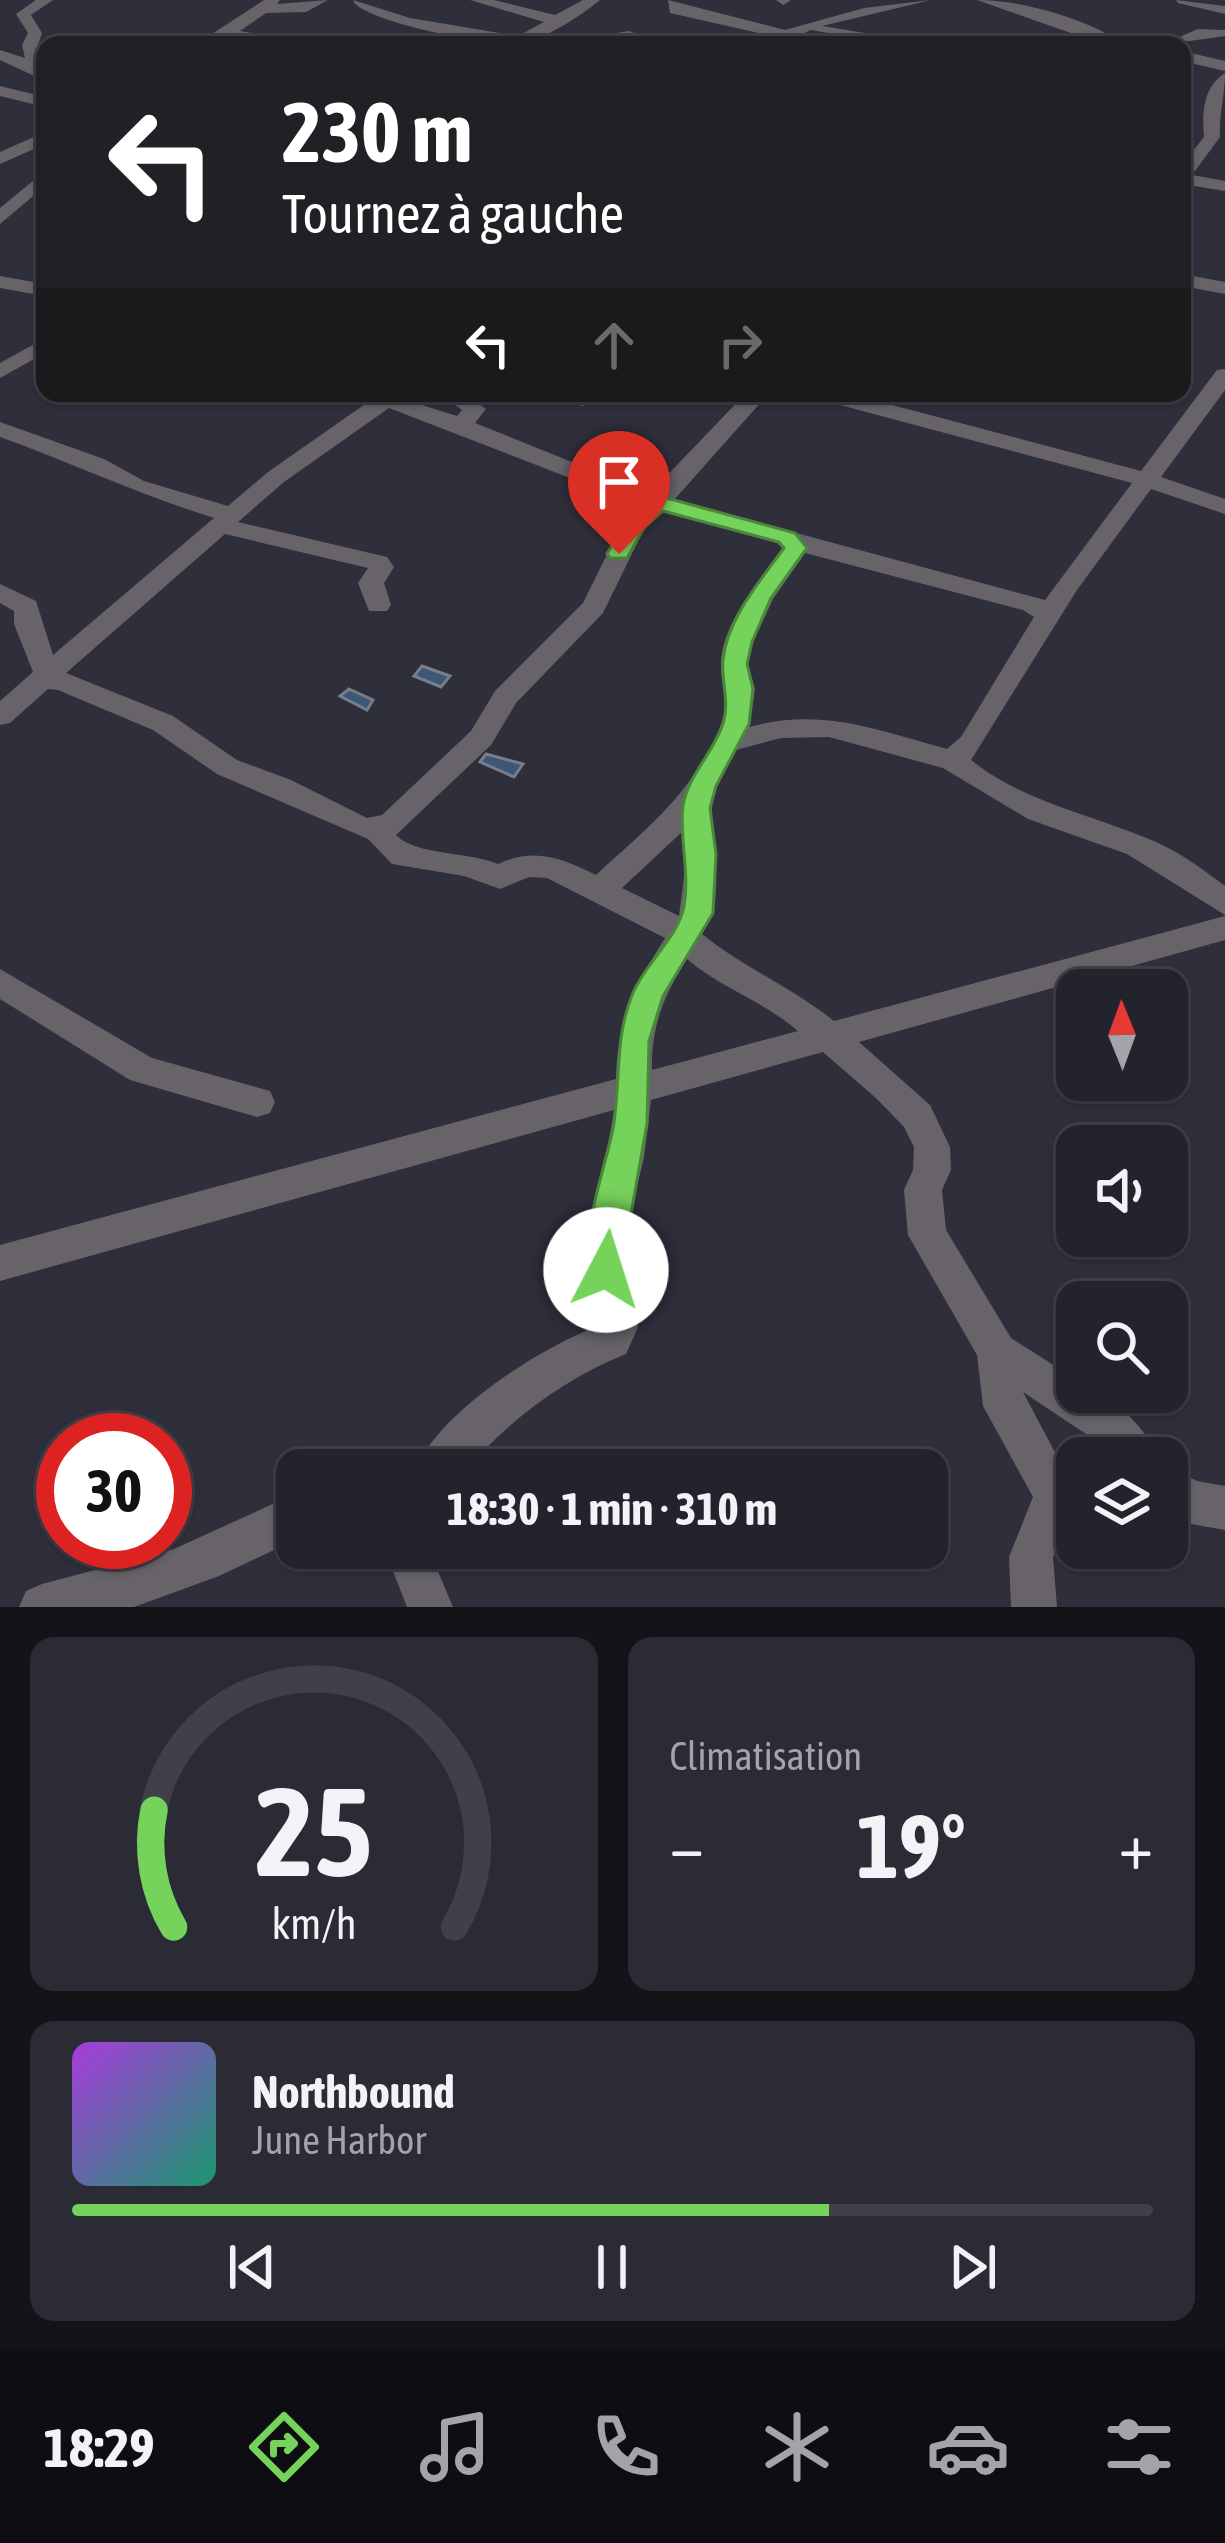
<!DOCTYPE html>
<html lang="fr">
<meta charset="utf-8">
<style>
:root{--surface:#22232c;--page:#2a2b34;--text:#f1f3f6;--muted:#a2a4a9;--line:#3f4048;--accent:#75d25b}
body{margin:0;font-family:"Asap Condensed",sans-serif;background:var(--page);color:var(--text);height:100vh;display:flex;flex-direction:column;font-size:45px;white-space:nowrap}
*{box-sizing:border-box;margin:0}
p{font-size:39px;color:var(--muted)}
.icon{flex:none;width:66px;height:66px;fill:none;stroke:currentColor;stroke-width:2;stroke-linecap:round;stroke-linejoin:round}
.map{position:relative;height:1607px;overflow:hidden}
.sheet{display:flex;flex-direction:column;gap:30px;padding:30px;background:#131318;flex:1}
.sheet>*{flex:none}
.top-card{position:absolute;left:36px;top:36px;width:1155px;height:366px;border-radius:24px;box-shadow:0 3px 9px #0004,0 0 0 3px var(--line);background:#202124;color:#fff;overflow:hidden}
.needle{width:78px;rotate:359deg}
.tools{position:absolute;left:1056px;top:969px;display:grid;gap:24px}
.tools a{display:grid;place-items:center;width:132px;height:132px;border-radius:24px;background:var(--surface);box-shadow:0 3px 9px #0004,0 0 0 3px var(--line);font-size:60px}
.speed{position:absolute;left:36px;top:1413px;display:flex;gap:24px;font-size:60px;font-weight:700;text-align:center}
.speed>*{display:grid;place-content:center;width:156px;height:156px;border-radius:50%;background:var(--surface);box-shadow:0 3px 9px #0004,0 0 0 3px var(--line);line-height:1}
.speed .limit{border:18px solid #d22;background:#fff;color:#111}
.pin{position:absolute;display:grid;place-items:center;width:102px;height:102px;color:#fff;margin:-123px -51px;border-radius:50% 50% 50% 0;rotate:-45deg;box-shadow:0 0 12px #0007}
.pin .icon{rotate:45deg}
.me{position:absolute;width:132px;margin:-66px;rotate:5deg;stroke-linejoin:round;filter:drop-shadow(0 0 9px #0008)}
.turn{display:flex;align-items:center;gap:42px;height:252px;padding:0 48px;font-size:54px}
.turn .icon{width:156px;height:156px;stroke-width:2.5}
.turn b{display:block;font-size:84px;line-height:102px}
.lanes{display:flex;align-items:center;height:114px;padding:0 48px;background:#0003;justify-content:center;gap:60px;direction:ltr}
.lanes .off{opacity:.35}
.big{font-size:90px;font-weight:700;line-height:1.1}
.sheet .card{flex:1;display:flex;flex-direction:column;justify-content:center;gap:18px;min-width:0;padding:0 42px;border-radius:24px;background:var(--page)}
.sheet .dial{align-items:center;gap:0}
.dial svg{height:312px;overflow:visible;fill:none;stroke:var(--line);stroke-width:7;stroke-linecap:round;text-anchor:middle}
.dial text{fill:var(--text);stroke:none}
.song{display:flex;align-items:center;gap:36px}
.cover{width:144px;height:144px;border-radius:18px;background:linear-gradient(135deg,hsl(280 70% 55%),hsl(160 70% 35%))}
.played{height:12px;border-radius:6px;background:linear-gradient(90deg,var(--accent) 70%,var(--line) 70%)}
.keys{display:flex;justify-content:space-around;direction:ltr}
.heat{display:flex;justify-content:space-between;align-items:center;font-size:66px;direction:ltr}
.sheet .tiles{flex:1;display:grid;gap:30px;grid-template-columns:1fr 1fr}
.card:last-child{grid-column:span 2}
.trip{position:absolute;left:276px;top:1449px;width:672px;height:120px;border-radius:24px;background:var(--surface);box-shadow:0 3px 9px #0004,0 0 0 3px var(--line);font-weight:700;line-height:120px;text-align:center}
.tabs{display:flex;height:192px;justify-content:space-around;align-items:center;background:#0e0e12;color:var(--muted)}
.tabs .icon{width:84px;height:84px}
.tabs .selected{color:var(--accent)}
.tabs b{font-size:54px;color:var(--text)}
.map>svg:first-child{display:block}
</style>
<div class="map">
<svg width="1225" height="1607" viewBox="0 0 1225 1607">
<rect width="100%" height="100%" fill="#2e2f3b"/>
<path fill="#3e5776" stroke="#757e8a" stroke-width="3" d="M422,666l28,10 -9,11 -27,-11z
M349,689l24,11 -6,10 -27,-14z
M486,754l37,10 -9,13 -34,-15z"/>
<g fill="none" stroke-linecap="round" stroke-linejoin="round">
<path fill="#676369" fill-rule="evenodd" d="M36,0h17l-22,15 11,18 -4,12 7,36 -45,-21v-10l25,8 -3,-13 6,-12 -12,-19z
M264,0h16l-3,4 51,-4 -22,12 -40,1 -26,18 84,14 -97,-7 -13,7h-19z
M353,0l57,18 108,18 26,-14 -74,-22h24l61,15 28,-15h17c-19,16 -50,35 -73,43 -20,8 -169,-22 -174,-43z
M668,0l117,30 79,-22 67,-8 -109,26 117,19h-42l-86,-15 -32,15h-19l12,-9 -102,-23z
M776,0h14v1l-7,4z
M977,0c46,0 111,19 149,45h-21z
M1176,0l49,6v8l-47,-11z
M1198,29l27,1v6l-64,9z
M629,31l5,2v6l-92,6z
M986,40h85l8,5h-101z
M1182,51l43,10v10l-43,-10z
M1225,73c0,23 -6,40 -5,64l-28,38 33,6v10l-43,-7v-19l22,-28c-2,-24 -1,-50 21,-64z
M0,86l45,11v10l-45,-11z
M45,132v12l-45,20v-12z
M45,171v15l-45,38v-16z
M1182,274l43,8v12l-43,-8z
M0,276l45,8v12l-45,-8z
M45,338v15l-45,25v-15z
M1225,369v21l-64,87 64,22v15l-74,-25 -74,101 -106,170c49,40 116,54 173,77 30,11 56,30 81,49v29l-98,-61 -99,-35 -85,-51 -114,-31 -48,1 -45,12c-9,17 -20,34 -23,52 -9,46 19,82 -11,132 42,34 90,53 132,87l391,-105v24l-366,102 71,63 20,42 1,23 -9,20 4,40 65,108 66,42v12c35,0 68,34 81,66h-50l-22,-24 -63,-42 54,102 -3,24 -21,39 4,50h-46l-2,-50 24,-60 -50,-91 -6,-51 -69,-120 -4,-45 9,-20 1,-23 -10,-20 -27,-28 -54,-47 -172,48 -7,58 -15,58 -3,54 12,57 -12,27c-61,24 -117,66 -160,116h-51c25,-59 125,-122 183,-144 -4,-18 -11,-38 -12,-56 -2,-53 21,-107 28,-160l-614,171v-36l616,-166c1,-56 19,-94 49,-141l-118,-60 -18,-1 -29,12 -36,-13 -72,-12 -24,-25 -151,-65 -64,-44 -95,-40 -10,-1 -38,34 -10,2v-24l33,-29 -19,-48v-13l-14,-8v-19l36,17 17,54 161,-137c-74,-23 -142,-55 -214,-81v-15l104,37 40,22 84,25 40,-34 100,-70 -14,-9h30l73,23 5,-6 -24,-17h26l22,16 -11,14 134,54 45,12 92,-96h23l-95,107 371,100 87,-117 -318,-85 -3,-5h36l294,78 76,-101zM389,408l204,79 50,14 -21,23 -39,79 -88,88 -24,40 -89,84 -15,3 -76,-38 -54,-20 -64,-44 -107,-43 159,-139 143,34 -10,15 11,28h18l4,-6 -7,-22 10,-16 -7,-10 -149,-35 46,-40zM660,511l117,32 6,6c-23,31 -61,74 -62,114 -1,23 10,38 -1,64 -28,67 -72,100 -124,148 -35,-17 -61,-28 -98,-11 -31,-13 -81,-8 -102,-29l95,-90 25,-42 87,-90 42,-86zM805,553l218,57 11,7 -73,120 -14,12c-70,-19 -125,-42 -198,-22l6,-38 -7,-25 5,-22 20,-43zM684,830l3,24 -8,62 -57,-28zM687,959c34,29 76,42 111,72l-146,39c-1,-43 12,-75 35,-111z
M572,393h22v6l-11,7 -8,-2z
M0,969l152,89 118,33 5,11 -5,11 -13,4 -127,-37 -130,-81z
M1167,1466l30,15 28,5v44l-34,-6 -24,-12z
M297,1493v46l-78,37 -85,31h-115l7,-16 16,-7 132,-35z
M384,1548h44l25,59h-46z"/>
</g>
<path fill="#75d25b" stroke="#4c883b" stroke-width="3" d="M659,496l136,37 12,15 -36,50 -19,44 -5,22 6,25 -4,35 -33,62 -6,22 6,46 -3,59 -50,83 -14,45 -2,83 -28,157 -13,5 -13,-5c-17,-38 12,-111 20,-152 8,-47 1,-91 20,-136 12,-29 45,-56 51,-86 6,-35 -5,-72 -1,-101 5,-31 31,-54 40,-82 7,-23 -2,-42 0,-64 4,-41 37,-79 61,-112l-5,-6 -116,-31 -19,17 -17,30h-16l-4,-4 20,-35z"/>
</svg>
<div class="tools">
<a><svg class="needle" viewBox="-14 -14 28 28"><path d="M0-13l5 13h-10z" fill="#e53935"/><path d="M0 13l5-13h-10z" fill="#a2a4a9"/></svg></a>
<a><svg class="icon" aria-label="sound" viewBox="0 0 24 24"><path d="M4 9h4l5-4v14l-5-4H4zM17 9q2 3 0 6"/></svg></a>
<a><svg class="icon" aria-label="search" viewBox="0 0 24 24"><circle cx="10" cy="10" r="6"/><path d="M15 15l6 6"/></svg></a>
<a><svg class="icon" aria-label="layers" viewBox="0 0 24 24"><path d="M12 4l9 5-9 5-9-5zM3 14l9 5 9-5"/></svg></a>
</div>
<div class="speed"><div class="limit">30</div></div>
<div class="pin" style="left:619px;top:554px;background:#d93025"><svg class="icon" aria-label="arrive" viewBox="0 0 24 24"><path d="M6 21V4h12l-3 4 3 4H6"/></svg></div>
<svg class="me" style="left:606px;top:1270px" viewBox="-20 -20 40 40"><circle r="19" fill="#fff"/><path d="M0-13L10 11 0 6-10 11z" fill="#75d25b"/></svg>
<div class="trip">18:30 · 1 min · 310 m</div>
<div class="top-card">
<div class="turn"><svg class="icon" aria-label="left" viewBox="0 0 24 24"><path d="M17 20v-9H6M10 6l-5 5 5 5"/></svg><div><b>230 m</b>Tournez à gauche</div></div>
<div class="lanes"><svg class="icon" aria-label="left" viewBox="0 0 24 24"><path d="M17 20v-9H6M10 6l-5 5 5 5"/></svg><svg class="icon off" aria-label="ahead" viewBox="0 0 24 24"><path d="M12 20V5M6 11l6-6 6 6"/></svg><svg class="icon off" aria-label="right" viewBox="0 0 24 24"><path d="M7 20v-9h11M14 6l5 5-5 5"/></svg></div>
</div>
</div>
<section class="sheet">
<div class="tiles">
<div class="card dial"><svg viewBox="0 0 100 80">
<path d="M14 69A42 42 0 1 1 86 69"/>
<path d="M14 69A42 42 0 0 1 9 39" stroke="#75d25b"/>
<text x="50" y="56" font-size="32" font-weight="700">25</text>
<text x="50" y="72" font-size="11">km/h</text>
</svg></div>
<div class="card"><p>Climatisation</p>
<div class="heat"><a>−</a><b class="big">19°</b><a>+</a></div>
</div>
<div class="card">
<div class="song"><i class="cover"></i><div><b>Northbound</b><p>June Harbor</p></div></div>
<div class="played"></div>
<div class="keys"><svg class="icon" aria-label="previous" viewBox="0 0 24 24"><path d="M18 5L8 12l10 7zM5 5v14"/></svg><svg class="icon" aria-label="pause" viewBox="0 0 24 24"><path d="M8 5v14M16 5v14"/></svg><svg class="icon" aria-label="next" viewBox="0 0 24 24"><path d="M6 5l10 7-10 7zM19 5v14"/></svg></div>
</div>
</div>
</section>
<nav class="tabs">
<b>18:29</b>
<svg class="icon selected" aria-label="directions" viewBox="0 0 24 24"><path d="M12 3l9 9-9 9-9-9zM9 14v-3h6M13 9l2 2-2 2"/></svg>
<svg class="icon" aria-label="music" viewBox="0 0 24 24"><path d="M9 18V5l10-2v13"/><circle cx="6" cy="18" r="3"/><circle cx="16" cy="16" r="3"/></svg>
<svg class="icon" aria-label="phone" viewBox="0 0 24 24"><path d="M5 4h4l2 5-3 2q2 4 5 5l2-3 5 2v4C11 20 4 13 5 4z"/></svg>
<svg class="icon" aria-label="climate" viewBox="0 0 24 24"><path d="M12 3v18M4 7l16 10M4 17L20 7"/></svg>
<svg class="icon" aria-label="car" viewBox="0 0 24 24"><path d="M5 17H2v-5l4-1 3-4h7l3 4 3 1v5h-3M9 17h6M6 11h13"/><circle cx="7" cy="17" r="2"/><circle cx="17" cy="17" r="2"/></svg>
<svg class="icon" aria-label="filters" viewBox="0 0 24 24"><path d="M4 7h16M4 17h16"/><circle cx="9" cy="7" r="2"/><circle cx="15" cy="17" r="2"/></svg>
</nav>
